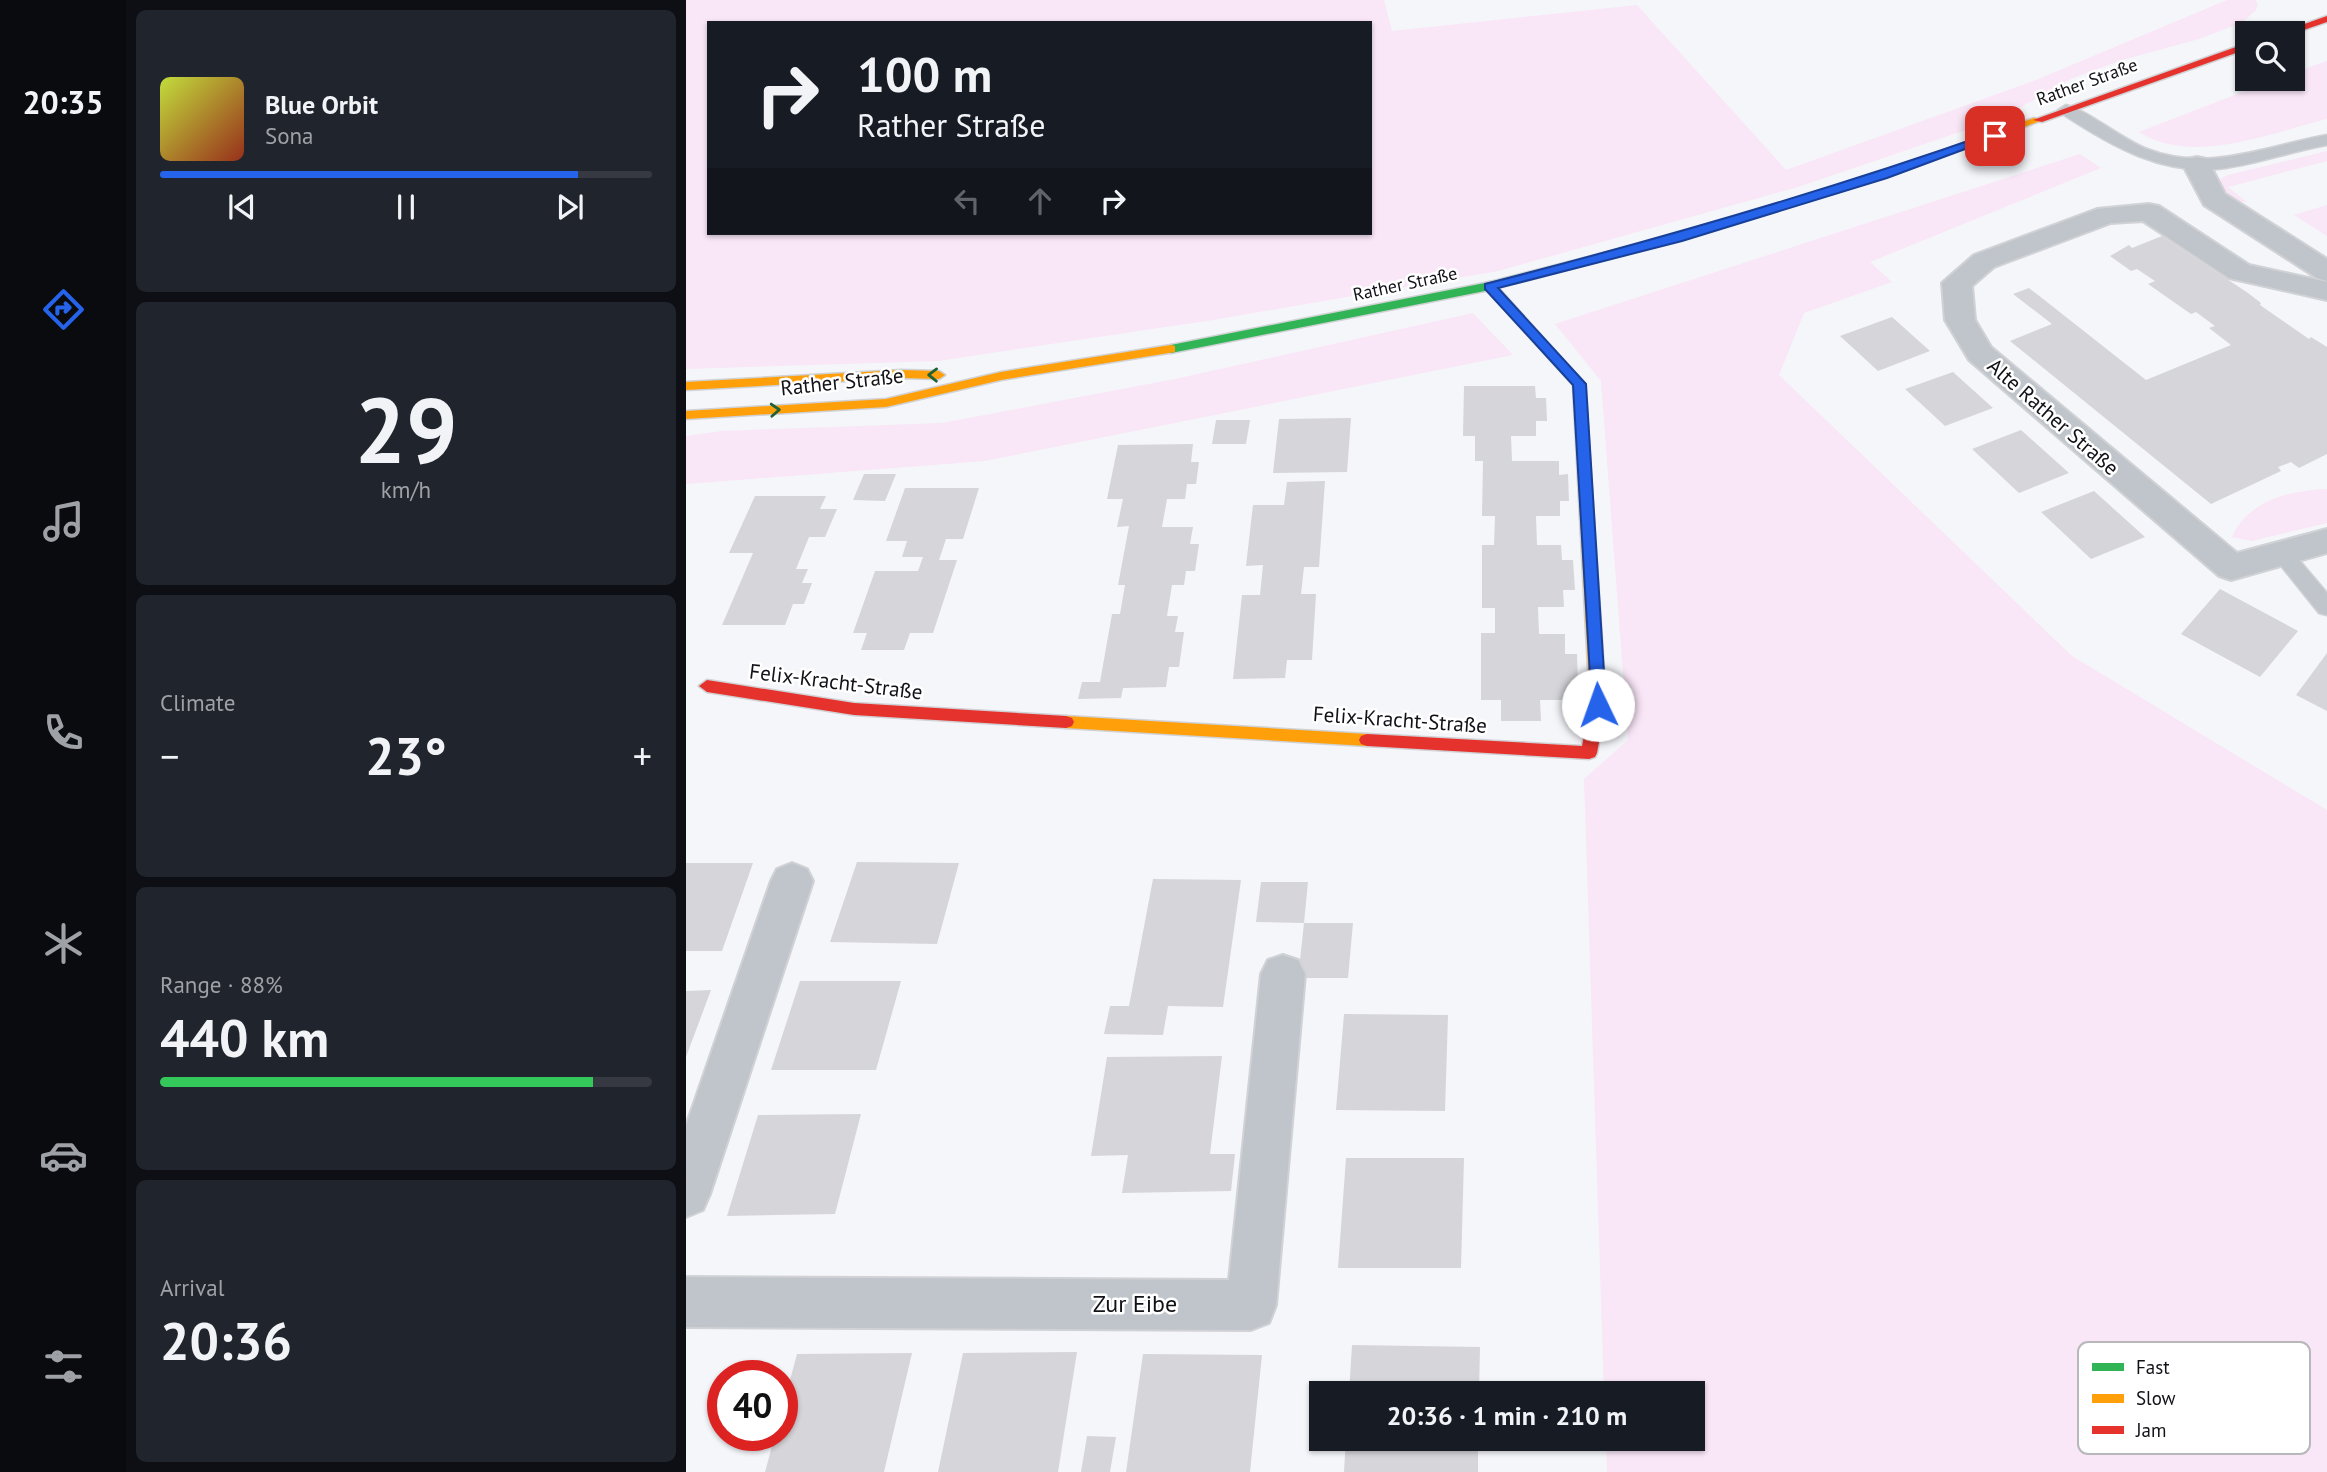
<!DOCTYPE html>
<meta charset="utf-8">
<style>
:root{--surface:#171b24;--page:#20242c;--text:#f1f3f6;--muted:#9ea1a6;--line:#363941;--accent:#2563eb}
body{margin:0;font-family:"PT Sans",sans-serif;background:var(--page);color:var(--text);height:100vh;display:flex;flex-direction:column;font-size:26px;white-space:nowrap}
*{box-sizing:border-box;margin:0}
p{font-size:23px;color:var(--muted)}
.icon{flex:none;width:38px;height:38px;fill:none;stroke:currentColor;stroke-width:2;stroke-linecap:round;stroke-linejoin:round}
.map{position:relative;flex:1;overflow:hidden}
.sheet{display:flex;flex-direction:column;gap:10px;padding:10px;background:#0d0f14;width:560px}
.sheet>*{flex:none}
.guide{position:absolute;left:21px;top:21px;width:665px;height:214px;border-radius:0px;box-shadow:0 2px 5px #0004;background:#171b24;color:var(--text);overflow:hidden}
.tools{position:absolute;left:1549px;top:21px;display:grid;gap:14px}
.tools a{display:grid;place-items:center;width:70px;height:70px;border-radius:0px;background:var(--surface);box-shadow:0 2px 5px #0004;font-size:35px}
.speed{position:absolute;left:21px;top:1360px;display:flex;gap:14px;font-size:35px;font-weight:700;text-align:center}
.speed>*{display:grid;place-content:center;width:91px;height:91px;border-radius:50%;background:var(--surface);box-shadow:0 2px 5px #0004;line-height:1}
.speed .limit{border:10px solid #d22;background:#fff;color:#111}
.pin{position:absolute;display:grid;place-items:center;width:60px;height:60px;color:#fff;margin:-30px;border-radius:14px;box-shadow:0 4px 10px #0006}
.me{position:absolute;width:77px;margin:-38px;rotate:357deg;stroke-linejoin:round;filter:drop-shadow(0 0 5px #0008)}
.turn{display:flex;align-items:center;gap:24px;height:147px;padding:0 35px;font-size:32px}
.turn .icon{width:91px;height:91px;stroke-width:2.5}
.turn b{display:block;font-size:49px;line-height:60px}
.lanes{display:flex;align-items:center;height:66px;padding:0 35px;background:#0003;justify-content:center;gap:35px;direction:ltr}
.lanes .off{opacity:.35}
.big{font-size:52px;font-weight:800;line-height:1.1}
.sheet .widget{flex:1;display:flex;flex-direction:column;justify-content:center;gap:10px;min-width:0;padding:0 24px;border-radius:10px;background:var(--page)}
.sheet .dial{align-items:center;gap:0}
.dial b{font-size:91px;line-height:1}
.song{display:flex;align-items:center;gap:21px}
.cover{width:84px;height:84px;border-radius:10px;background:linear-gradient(135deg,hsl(70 70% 55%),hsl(10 70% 35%))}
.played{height:7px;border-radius:4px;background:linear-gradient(90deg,var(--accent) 85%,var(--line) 85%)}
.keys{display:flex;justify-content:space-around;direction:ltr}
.heat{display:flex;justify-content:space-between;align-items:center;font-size:38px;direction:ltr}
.charge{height:10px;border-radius:5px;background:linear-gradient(90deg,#34c759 88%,var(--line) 0)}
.trip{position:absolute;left:623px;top:1381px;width:396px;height:70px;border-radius:0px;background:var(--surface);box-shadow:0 2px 5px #0004;font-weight:800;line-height:70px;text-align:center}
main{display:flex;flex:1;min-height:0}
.dock{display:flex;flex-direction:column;width:126px;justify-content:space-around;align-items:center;background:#090b0e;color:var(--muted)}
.dock .icon{width:49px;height:49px}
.dock .current{color:var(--accent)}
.dock b{font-size:32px;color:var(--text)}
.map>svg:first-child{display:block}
</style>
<main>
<nav class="dock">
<b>20:35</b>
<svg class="icon current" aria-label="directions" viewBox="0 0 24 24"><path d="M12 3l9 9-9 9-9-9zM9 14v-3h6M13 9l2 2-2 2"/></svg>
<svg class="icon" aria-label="music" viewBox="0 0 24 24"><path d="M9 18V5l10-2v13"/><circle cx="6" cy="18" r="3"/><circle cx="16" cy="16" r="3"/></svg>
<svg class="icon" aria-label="phone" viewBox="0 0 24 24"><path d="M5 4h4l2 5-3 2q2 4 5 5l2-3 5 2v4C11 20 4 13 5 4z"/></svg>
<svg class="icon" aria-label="climate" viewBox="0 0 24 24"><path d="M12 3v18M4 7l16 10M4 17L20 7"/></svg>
<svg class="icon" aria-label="car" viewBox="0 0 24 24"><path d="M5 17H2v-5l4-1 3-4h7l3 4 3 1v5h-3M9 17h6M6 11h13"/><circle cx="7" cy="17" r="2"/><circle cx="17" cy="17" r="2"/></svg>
<svg class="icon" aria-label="filters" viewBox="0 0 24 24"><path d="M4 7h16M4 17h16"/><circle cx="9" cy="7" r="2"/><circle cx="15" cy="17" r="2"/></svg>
</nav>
<section class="sheet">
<div class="widget">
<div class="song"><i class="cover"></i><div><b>Blue Orbit</b><p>Sona</p></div></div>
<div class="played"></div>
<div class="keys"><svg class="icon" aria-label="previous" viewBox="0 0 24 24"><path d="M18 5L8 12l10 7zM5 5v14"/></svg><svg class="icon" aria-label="pause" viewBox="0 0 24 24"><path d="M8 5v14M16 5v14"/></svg><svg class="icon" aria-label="next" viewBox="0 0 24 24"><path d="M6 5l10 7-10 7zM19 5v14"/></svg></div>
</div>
<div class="widget dial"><b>29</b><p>km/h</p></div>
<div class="widget"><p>Climate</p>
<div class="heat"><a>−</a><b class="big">23°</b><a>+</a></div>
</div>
<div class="widget"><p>Range · 88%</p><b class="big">440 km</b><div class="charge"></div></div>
<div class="widget"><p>Arrival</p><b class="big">20:36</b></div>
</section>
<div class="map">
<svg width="1641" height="1472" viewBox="0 0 1641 1472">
<rect width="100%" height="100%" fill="#f5f6fa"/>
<path fill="#f9e6f7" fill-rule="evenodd" d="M0,0h698l8,31 245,-26 149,165 250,-90 191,-80h28l3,4 -2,6 -13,12 -44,17 -80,22 -46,17 -72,40 -203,69 -300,84 -285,49 -275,41 -252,8zM23,23h661v210h-661z
M1641,61v58c-58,14 -134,47 -188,13l137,-53h16l1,-6z
M1641,151v10l-99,26 19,15 -21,-1 -9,-20 11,-6z
M1394,154l21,14 -231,94 22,20 -88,31 -25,62 293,281 255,154v662h-720l-1,-33 86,-1v-45h-88l-20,-614 44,-39 -27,-359 -46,-57z
M1641,205v31l-33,-21z
M787,313l40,42 -528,106 -299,23v-48l36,-5 220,-8 233,-44z
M1641,489v34l-75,18 -20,-4c15,-36 59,-47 95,-48z"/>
<path fill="#d6d5da" d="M1476,236l86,57 13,10 -1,2 49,34 2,-2 16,10v107l-28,14 -8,-6 -13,5 3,4 -70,33 -201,-163 42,-17 -39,-30 16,-6 117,92 85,-35 -22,-17 6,-2 -19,-14 -5,2 -43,-30 7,-3 -18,-12 -6,2 -21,-15 19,-11 3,3z
M1206,317l38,34 -52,20 -38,-35z
M1267,372l40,36 -48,18 -40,-37z
M778,386h71l1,12h10l1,23h-11v15h-25l1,25h47v14l9,-1 1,27h-9v15h-24l1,29h24l1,15h11l2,30h-12l1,17h-26l1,27h26v20h12l1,33h-11v13h-27l1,21h-40v-21h-20v-67h14v-25h-13v-63h12l1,-29h-13l1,-55h-8v-25h-12z
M665,418l-4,54 -74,1 6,-54z
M530,420h34l-4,24h-34z
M1335,430l48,43 -50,20 -47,-44z
M507,444l-2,18h8l-3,22h-9l-2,15h-18l-5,28h31l-3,17h9l-4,27h-9l-2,14h-12l-5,31h11l-3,16h9l-5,35h-10l-3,20 -43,1 -2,10 -43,1 4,-17h18l12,-68h8l5,-29h-7l11,-59 -12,1 6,-28h-16l11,-54z
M178,474h32l-11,27 -32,-1z
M639,481l-6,86h-15l-3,27h15l-4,66h-25l-2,18 -52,1 9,-84h18l3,-30 -17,1 7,-61h31l3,-23z
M219,488h74l-16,51h-17l-7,21h18l-24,73h-23l-6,17h-43l6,-17h-14l22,-62h43l5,-14h-21l5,-16h-21z
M1408,491l51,46 -54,22 -50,-47z
M69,496h71l-6,13h17l-12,28h-16l-13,32h12l-6,14h10l-8,21h-11l-8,21h-63l31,-72h-24z
M1534,589l78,42 -38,46 -79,-43z
M1641,653v58l-31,-16z
M171,862l102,1 -22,81 -107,-2z
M0,863h67l-31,88h-36z
M467,879l88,1 -18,127 -55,-1 -5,29 -59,-1 6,-28h19z
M575,882h47l-4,41 -48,-1z
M618,923h49l-5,55h-50z
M114,981h101l-25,89h-105z
M25,990l-25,67v-66z
M658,1014l104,1 -3,96 -109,-1z
M536,1056l-12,98h25l-4,37 -109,2 6,-38 -37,1 16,-99z
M175,1114l-26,100 -108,2 31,-101z
M660,1158h118l-3,110h-123z
M666,1345l128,2 -1,46h-130z
M391,1352l-19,120h-120l25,-119z
M226,1353l-28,119h-119l10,-37h7v-25l15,-56z
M457,1354l119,1 -12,117h-124z
M401,1436l29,1 -6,35h-29z
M660,1438h132v34h-134z"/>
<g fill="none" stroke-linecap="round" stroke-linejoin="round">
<defs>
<path id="lane" d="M1380,105c23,6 55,34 81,44 61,24 119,-3 180,-14v10c-34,6 -67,18 -101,23 -62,9 -115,-22 -165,-55l-3,-3z
M1595,545l7,2 39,46v22l-8,-2 -45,-56 -3,-5 3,-5z"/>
<path id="street" d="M1511,157l10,2 18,35 102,65v22l-10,-3 -113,-73 -21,-40 4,-6z
M1463,204l10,2 90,59 78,17v18l-98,-22 -86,-57 -32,2 -117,44 -22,19 3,34 16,27 246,206 90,-24v24l-96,27 -12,-4 -250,-216 -24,-40 -3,-37 32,-28 123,-46z
M106,863l15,6 6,12 -103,313 -7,16 -17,7v-91l85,-245 6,-12z
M597,955l15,5 7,14 -29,331 -7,18 -18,7 -565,-3v-50l543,3 32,-306 7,-14z"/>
<path id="fast" d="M941,247l4,2v4l-141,37 -319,63 -6,-4 6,-4 319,-63z"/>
<path id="slow" d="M1348,118l9,2 -156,57 -256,76h-8l-2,-2 258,-78z
M804,282l4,1 91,101 20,303 -8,6 -8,-6 -16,-302 -87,-96v-6z
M485,345l4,1v6l-174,28 -115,27 -200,12v-8l200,-12 115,-27z
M215,370l38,1 6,4 -6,4 -38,-1 -215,12v-8z
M380,716l301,18 6,2 2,4 -2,4 -6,2 -301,-18 -6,-2 -2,-4 2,-4z"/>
<path id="jam" d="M1641,16v6l-35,12 -13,-1z
M1561,43v6l-205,73 -9,-2z
M21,680l147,23 212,13 6,2 2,4 -2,4 -6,2 -212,-13 -147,-23 -8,-6z
M911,681l8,6 1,18 -9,48 -2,4 -6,2 -222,-13 -6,-2 -2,-4 2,-4 6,-2 215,12 8,-41 -1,-18z"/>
</defs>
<use href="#lane" stroke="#d1d2d5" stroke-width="3"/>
<use href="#street" stroke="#d1d2d5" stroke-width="4"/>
<use href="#fast" stroke="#d1d2d5" stroke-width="3"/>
<use href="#slow" stroke="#d1d2d5" stroke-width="3"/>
<use href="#jam" stroke="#d1d2d5" stroke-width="3"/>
<use href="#lane" fill="#bfc5cb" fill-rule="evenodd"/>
<use href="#street" fill="#bfc5cb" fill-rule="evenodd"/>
<use href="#fast" fill="#30b455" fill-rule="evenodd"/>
<use href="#slow" fill="#ff9f0a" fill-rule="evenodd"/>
<use href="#jam" fill="#e5322d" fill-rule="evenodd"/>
</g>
<defs><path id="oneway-chevron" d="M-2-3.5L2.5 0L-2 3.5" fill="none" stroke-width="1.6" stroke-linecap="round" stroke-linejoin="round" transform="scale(1.75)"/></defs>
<g stroke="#206236">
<use href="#oneway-chevron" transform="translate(247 375) rotate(-179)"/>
<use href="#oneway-chevron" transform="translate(89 410) rotate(-3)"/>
</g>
<path fill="#2563eb" stroke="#184099" stroke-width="2" d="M1305,133l9,3 -113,42 -205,63 -184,47 88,96 20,321 -8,6 -6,-2 -19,-324 -88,-96v-5c171,-44 339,-92 506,-151z"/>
<g text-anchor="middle" stroke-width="5" stroke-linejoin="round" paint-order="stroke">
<g font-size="18" fill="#111118" stroke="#fff">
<text transform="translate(1401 82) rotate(-20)" y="6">Rather Straße</text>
<text transform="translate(719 284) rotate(-12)" y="6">Rather Straße</text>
</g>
<g font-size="21" fill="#111118" stroke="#fff">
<text transform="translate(156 382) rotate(-6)" y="7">Rather Straße</text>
<text transform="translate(1367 417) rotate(41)" y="7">Alte Rather Straße</text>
<text transform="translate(150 682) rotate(7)" y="7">Felix-Kracht-Straße</text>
<text transform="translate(714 720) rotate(4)" y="7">Felix-Kracht-Straße</text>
</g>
<g font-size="24" fill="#111118" stroke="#fff">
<text x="449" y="1312">Zur Eibe</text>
</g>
</g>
<rect x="1392" y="1342" width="232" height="112" rx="10" fill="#fff" stroke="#b8b8ba" stroke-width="2"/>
<rect x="1406" y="1363" width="32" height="8" fill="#30b455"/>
<rect x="1406" y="1394" width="32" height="9" fill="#ff9f0a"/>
<rect x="1406" y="1426" width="32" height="8" fill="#e5322d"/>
<g font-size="19" fill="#111118">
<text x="1450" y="1374">Fast</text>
<text x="1450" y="1405">Slow</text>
<text x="1450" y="1437">Jam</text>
</g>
</svg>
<div class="tools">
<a><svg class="icon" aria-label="search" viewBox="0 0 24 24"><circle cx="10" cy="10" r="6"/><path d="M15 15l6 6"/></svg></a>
</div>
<div class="speed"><div class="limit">40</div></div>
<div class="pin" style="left:1309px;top:136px;background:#d93025"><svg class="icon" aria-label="arrive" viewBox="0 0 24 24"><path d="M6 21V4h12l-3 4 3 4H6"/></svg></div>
<svg class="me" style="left:912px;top:705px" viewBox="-20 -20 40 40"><circle r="19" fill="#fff"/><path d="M0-13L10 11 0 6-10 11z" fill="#2563eb"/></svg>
<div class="trip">20:36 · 1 min · 210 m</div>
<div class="guide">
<div class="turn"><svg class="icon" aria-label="right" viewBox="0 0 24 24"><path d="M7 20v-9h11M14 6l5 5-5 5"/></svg><div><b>100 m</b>Rather Straße</div></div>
<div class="lanes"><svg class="icon off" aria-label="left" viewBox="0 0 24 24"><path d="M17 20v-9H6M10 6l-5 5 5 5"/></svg><svg class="icon off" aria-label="ahead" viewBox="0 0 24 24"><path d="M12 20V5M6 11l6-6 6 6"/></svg><svg class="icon" aria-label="right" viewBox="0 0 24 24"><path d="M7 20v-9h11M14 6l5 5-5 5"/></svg></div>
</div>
</div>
</main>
